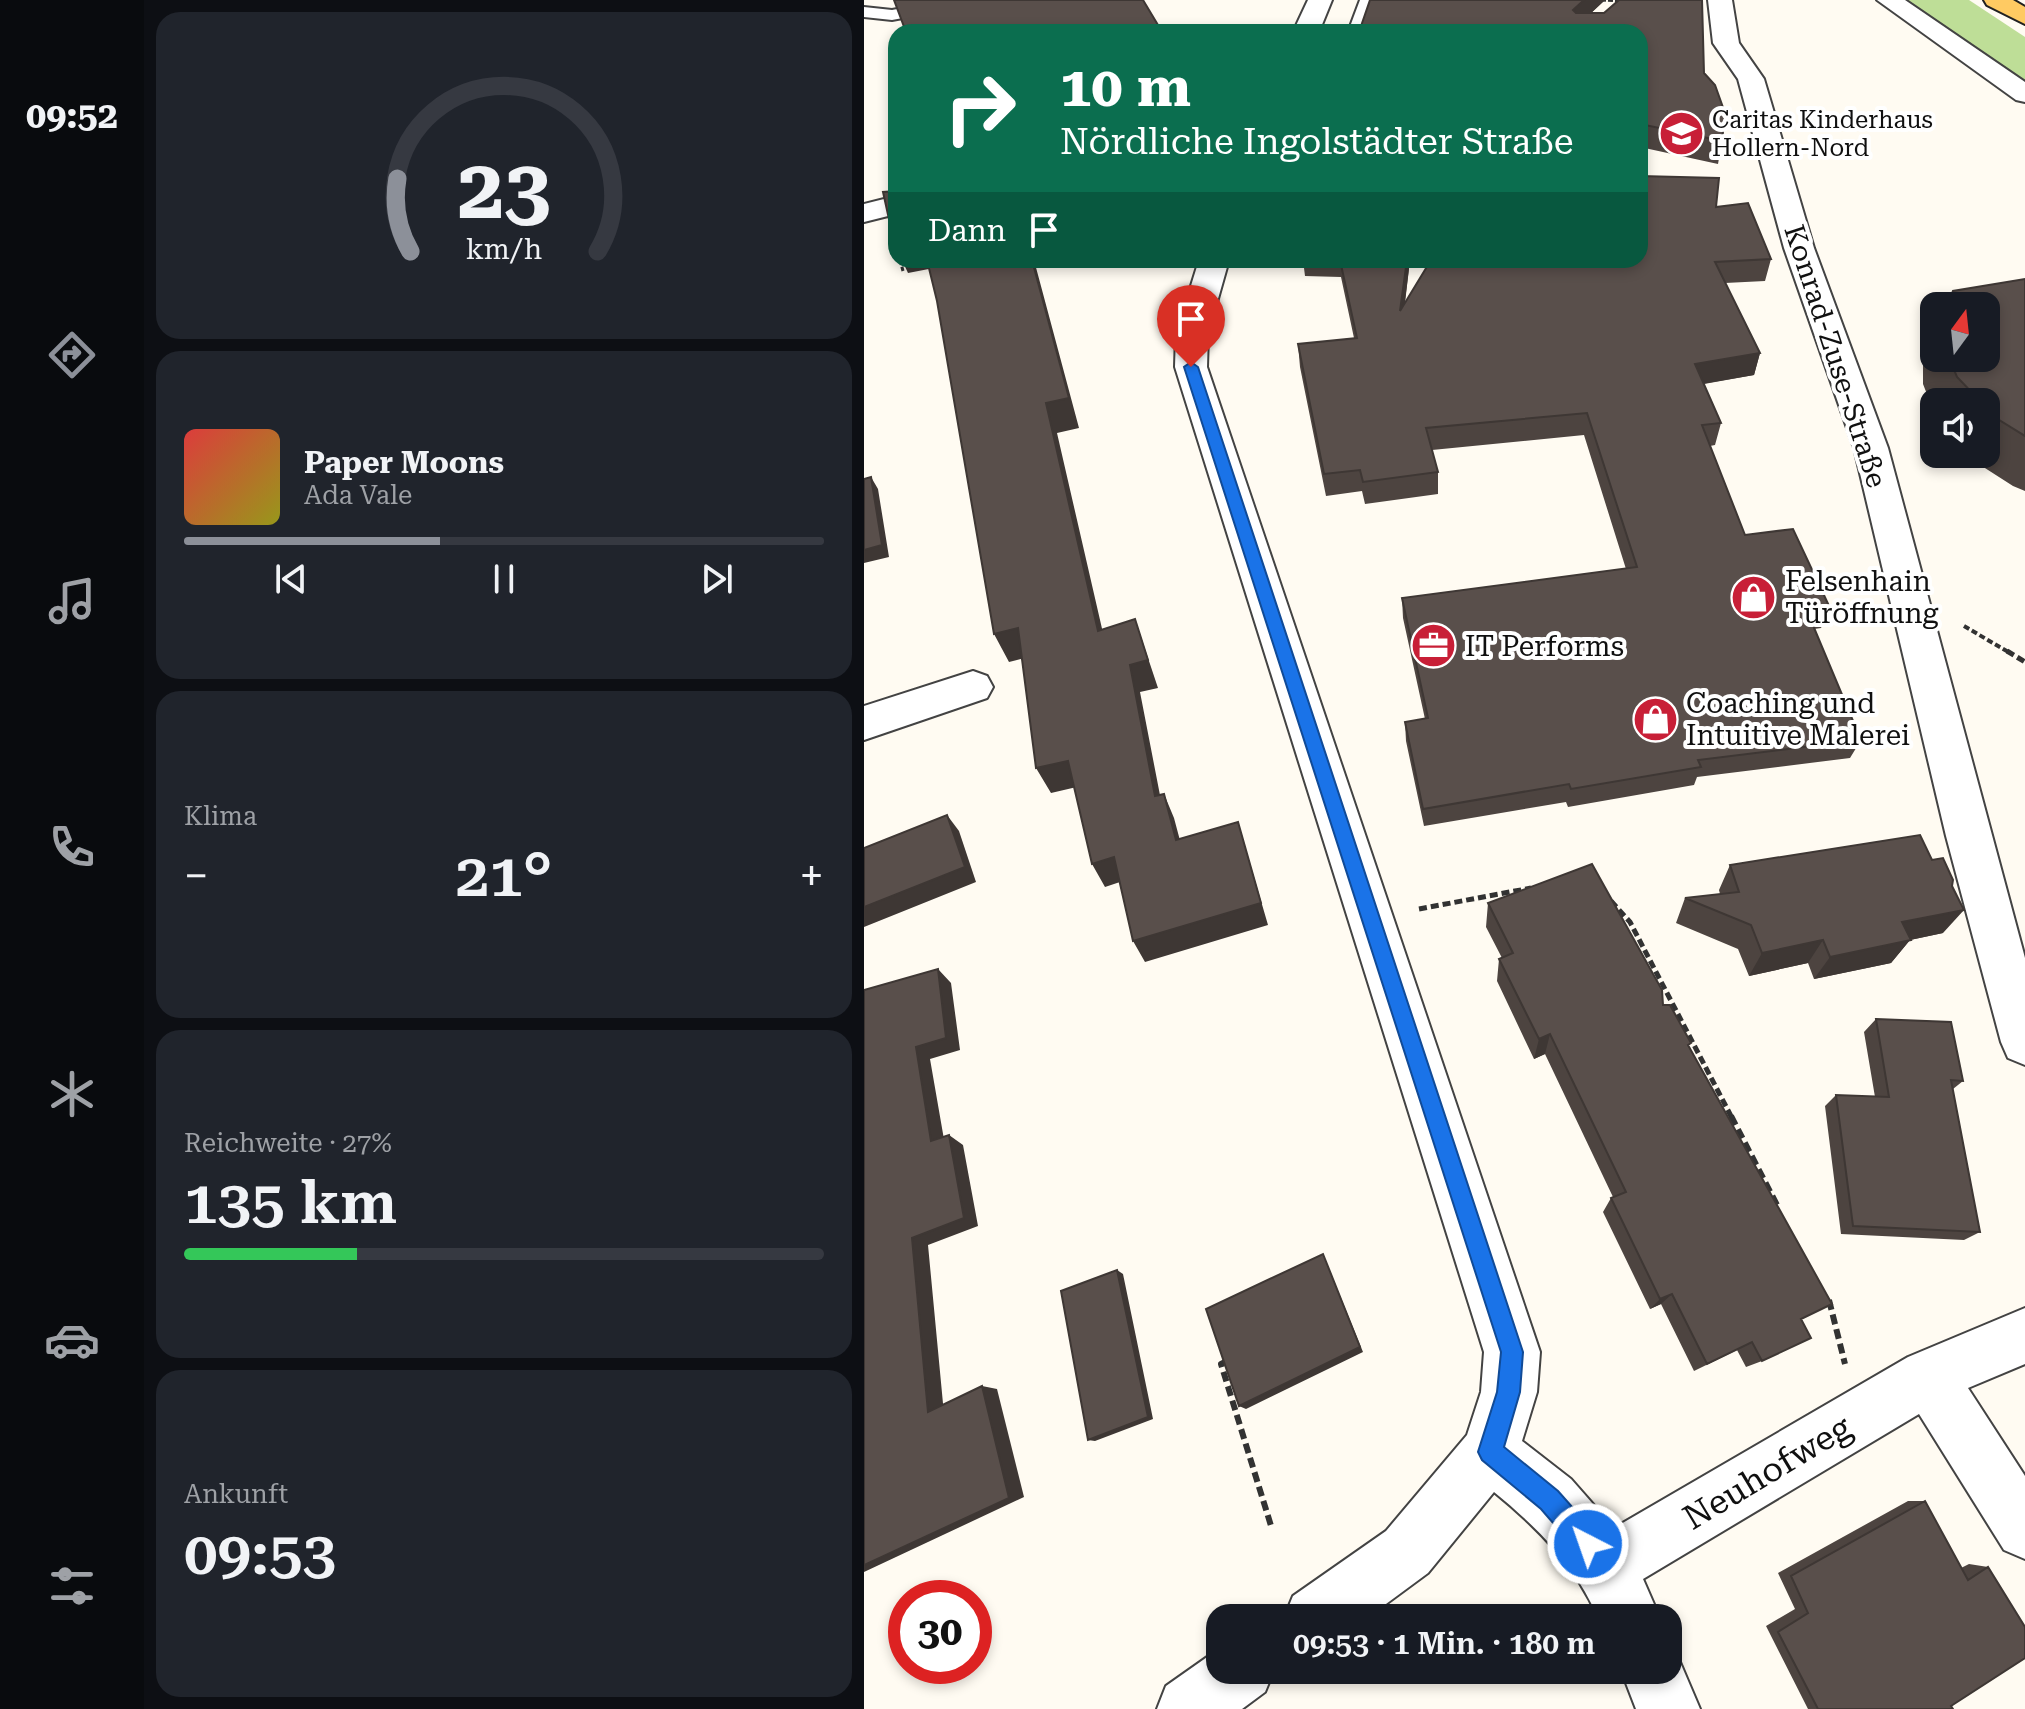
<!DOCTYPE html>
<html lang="de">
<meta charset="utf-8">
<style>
:root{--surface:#171b24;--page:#20242c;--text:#f1f3f6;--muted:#9ea1a6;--line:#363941;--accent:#8c9099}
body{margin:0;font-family:"Roboto Serif",serif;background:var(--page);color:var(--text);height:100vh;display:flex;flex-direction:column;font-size:30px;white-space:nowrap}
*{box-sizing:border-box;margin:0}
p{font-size:26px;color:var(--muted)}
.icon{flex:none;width:44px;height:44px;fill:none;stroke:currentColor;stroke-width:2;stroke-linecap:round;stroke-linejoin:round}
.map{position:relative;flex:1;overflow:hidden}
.drawer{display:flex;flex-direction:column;gap:12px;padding:12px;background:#0d0f14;width:720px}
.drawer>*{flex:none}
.hud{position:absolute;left:24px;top:24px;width:760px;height:244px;border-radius:24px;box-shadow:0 4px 12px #0003;background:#0b6e4f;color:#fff;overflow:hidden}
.needle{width:52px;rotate:15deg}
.buttons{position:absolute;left:1056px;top:292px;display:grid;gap:16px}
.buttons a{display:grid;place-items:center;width:80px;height:80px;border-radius:16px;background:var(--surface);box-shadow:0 4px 12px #0003;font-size:40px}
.speed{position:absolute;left:24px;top:1580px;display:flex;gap:16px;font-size:40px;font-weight:700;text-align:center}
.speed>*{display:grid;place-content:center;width:104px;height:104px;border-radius:50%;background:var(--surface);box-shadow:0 4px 12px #0003;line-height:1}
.speed .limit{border:12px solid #d22;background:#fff;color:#111}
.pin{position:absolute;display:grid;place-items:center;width:68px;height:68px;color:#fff;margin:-82px -34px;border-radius:50% 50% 50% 0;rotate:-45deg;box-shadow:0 0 8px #0007}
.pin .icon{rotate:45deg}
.me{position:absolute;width:88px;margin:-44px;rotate:319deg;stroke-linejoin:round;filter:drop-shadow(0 0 6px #0008)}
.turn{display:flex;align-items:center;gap:28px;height:168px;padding:0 40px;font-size:36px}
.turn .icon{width:104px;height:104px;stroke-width:2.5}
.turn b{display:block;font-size:56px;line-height:68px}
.then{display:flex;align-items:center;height:76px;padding:0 40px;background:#0003;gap:16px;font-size:30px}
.big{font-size:60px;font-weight:600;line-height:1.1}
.drawer .tile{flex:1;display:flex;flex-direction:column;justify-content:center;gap:12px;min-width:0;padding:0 28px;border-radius:24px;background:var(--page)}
.drawer .dial{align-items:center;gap:0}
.dial svg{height:208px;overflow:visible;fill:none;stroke:var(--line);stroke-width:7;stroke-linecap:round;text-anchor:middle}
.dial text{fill:var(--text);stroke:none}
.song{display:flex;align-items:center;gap:24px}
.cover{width:96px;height:96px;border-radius:12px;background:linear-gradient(135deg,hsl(0 70% 55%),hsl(60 70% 35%))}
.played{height:8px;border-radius:4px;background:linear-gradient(90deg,var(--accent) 40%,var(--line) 40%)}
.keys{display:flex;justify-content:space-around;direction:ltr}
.heat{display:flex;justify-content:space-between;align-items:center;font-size:44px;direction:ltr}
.charge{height:12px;border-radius:6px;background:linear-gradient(90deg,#34c759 27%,var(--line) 0)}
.trip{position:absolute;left:342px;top:1604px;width:476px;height:80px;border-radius:24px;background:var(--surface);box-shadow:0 4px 12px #0003;font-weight:600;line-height:80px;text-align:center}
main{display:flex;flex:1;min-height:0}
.dock{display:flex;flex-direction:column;width:144px;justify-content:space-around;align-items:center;background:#090b0e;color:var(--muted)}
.dock .icon{width:56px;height:56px}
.dock .selected{color:var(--accent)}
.dock b{font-size:36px;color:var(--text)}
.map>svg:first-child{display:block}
</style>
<main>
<nav class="dock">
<b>09:52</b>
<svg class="icon selected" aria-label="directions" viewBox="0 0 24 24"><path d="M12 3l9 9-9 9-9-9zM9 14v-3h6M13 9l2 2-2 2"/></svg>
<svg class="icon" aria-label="music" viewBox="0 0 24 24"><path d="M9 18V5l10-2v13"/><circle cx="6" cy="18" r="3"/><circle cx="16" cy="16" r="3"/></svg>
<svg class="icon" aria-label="phone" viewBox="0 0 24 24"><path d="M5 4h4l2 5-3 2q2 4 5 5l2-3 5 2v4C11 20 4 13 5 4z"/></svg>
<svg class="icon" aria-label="climate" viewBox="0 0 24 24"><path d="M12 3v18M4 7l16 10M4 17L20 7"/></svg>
<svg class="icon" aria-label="car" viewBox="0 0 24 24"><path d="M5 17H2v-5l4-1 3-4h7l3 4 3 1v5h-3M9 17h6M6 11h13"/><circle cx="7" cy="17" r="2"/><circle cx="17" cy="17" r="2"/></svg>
<svg class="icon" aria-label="filters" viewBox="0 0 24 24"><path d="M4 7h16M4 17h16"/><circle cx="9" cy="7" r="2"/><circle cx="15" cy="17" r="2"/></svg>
</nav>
<section class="drawer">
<div class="tile dial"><svg viewBox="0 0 100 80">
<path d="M14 69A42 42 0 1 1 86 69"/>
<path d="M14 69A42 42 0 0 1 9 41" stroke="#8c9099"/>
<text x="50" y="56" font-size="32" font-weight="700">23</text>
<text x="50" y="72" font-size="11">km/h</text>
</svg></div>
<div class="tile">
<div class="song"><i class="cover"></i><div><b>Paper Moons</b><p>Ada Vale</p></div></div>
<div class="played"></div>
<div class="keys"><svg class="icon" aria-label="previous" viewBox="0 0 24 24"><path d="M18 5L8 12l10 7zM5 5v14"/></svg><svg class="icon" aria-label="pause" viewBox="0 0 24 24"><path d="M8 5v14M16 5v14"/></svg><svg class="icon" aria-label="next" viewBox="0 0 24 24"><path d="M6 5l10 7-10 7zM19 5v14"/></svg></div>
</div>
<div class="tile"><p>Klima</p>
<div class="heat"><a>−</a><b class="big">21°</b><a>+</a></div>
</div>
<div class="tile"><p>Reichweite · 27%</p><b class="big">135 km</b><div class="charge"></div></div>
<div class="tile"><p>Ankunft</p><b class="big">09:53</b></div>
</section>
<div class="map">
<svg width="1161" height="1709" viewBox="0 0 1161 1709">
<rect width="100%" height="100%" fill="#fffbf2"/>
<path fill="#bede97" d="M1036,0h69l56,37v49z"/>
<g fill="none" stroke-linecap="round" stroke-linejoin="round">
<defs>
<path id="lane" d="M82,0h35l-8,5 -81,15 -28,-3v-10l28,3z
M496,0h16l-10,32h-18z"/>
<path id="street" d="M444,0h24l-13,32h-26z
M844,0h24l7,43 25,36 50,169 74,200 137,510v107l-17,-7 -7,-16 -55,-206 -92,-388 -70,-200 -46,-169 -25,-36z
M1013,0h28l120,82v20l-9,-2z
M32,196v18l-32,8v-18z
M335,260h30l-21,74 -1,33 333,985 -3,40 -15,49 49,38 43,49 294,-171 117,-49v56l-57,24 57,88v83l-21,-9 -85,-136 -276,165 17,39h-62c-21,-51 -61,-91 -104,-126l-66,81 -61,45h-83l9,-22 93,-65 81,-96 14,-43 3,-40 -309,-985 1,-33z
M109,671l14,5 6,11 -6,11 -123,42v-34z
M804,1645l6,3 26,61h-64l-15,-39h47z
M356,1648v22h54l-9,22 -23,17h-85l9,-23z"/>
<path id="primary" d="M1120,0h29l12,7v17l-38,-19z"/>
</defs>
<use href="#lane" stroke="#434343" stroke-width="4"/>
<use href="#street" stroke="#434343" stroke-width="4"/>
<use href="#primary" stroke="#212121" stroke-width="4"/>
<path stroke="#323232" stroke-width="3" stroke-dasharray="5 2" stroke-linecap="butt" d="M737,0l21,1
M36,260l3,11"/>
<path stroke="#323232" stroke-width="4" stroke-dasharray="6 3" stroke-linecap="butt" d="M1100,626l46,27"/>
<path stroke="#323232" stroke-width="5" stroke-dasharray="8 4" stroke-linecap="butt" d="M1143,651l18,11
M747,901l19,21 102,196
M555,909l112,-21"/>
<path stroke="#323232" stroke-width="6" stroke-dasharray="10 5" stroke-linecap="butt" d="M867,1116l47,91
M965,1300l16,64
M363,1361l-6,3 51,165"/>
<use href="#lane" fill="#fff" fill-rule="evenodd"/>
<use href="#street" fill="#fff" fill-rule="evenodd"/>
<use href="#primary" fill="#ffca62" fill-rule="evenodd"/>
</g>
<path fill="#4d4440" d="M506,0h235l-14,13h13l15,-13h83l2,73 11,12 10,28 -3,28 -4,23 -78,-17v-115h-281z
M852,207l55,52 -6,22 -40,2 35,70 -6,22 -50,9 17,39 -6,22 -5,1 35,89 85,73 -9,20 -7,1 47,111 -11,18 -153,19 -3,8 -126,22 -2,-5 -142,24 -18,-85 -1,-19 20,-3 -22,-101 -1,-20 224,-29 -42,-134 -152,15 6,22v22l-73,10 -3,-13 -36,5 -26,-129 -2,-23 56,-6 -13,-61 -36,-1 -2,-16h107l-5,43z
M1161,279v212l-12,-5 -39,-25 -5,-7h17v-52h-52v10l-11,-28v-19l11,-30v23h52v-52h-40l7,-15z
M866,865l213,68 -33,7 -19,23 -77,16 -6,-16 -59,13 -11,-27 -62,-26 9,-25 35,-4 -1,-4z
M624,903l175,102 26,42 112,272 -39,42 -16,6 -9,-17 -43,21 -33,-67 -11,5 -47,-97 8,-14 2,-1 -68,-143 -11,5 -37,-78 2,-22 3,-1 -16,-31z
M1012,1019l87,62 -10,8 27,143 -16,8 -123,-6 -16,-128 11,-11 39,2 -11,-65z
M1044,1501h17l36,67 8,-4 19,3 -37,139 2,3h-145l-42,-83 29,-17 -17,-36z"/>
<path fill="#3e3734" d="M720,0h21l-34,32 2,-22z
M38,260h29l3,8 -26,5z
M168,260h2l45,168 -22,5 52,226 -11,-28 -52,-228z
M543,260h3l-9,73 -1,-22z
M896,353l-6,22 -64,11 5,-22z
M7,477l7,12 11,68 -25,6v-13z
M271,619l23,69 -18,4 25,129 -10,-25 -25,-131z
M154,628l14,28 -23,6 -15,-28z
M204,761l13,25 -30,7 -15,-25z
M300,794l10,24 12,45 -10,-23z
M83,815l12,16 17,51 -112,45v-20z
M374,822l30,103 -123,37 -12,-21z
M250,857l12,23 -21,7 -13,-23z
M1100,910l-21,23 -33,7 -19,23 -77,16 16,-22 72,-35z
M959,940l-15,23 -59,13 13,-23z
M74,969l13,14 9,67 -30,9 16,92 -15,-10 -15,-94z
M686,1034l-5,20 -11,5 5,-20z
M85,1135l14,10 15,81 -50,19 16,169 -16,-2 -16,-174z
M459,1254l40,98 -117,57 -7,-3z
M253,1270l6,4 30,145 -58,22 -7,-1z
M808,1294l-11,10 -11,5 10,-10z
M118,1386l15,3 27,108 -160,75v-7z"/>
<path fill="#594f4b" stroke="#3e3734" stroke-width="2" d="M30,0h249l18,30 -12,2h-243z
M506,0h214l-11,10 3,3h28l15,-13h83l2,73 11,12 10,28 -3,28 -82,-17v-92h-281z
M776,176l79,2 -3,29 32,-4 23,56 -56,3 45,91 -65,11 26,59 -19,2 43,110 48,-6 37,79 -23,3 54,129 -163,20 3,7 -130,22 -2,-5 -146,25 -18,-87 23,-4 -26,-120 235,-31 -50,-154 -161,15 12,44 -75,10 -3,-12 -36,4 -26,-130 59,-6 -17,-78h67l-7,51 31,-51h209z
M32,191v50l-2,1 -11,-50z
M63,260h105l37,138 -23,5 52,228 37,-12 13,41 -18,5 25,131 9,-2 12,46 62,-18 23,81 -128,38 -19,-84 -22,7 -24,-103 -32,7 -18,-140 -24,6 -57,-333z
M1161,279v157l-29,-18 -10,-10v-6h-5l-24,-25 -8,-19h37v-52h-39l6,-15z
M7,477l11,68 -18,5v-71z
M83,815l18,52 -101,40v-59z
M1056,835l12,25 11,-2 10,22 -1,6 12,24 -62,12 9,18 -81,17 -7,-17 -61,13 -11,-28 -66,-27 54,-6 -9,-27z
M728,864l70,126 1,15h7l21,38 -3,2 144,259 -31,15 10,19 -49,23 -10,-19 -45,22 -35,-70 -12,5 -49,-101 15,-6 -76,-158 -11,5 -40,-80 14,-6 -25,-50z
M74,969l8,69 -30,9 15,94 18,-6 15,83 -52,20 16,174 54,-26 27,112 -145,67v-575z
M1012,1019l75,3 12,59 -12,-1 29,152 -127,-6 -17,-131 53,2z
M459,1254l37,93 -121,59 -33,-97z
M253,1270l31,147 -60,23 -27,-149z
M1061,1501l43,79 20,-13 37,60v31l-74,48 2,3h-135l-40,-77 30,-19 -17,-37z"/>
<path fill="#1a73e8" stroke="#114b97" stroke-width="2" d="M327,362l7,5 325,985 -3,40 -16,55 54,44 39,44 3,9 -3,9 -9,4 -9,-4 -38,-44 -59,-49 -4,-8 19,-60 4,-40 -317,-985z"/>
<defs>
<symbol id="school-disc" viewBox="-11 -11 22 22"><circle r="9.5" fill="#c81f37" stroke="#fff"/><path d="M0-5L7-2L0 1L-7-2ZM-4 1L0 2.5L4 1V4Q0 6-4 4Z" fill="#fff"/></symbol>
<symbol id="shop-disc" viewBox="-11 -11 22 22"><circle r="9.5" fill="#c81f37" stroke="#fff"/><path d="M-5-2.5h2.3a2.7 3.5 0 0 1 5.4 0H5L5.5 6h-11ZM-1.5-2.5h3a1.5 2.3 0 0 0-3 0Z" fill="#fff"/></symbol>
<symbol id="office-disc" viewBox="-11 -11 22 22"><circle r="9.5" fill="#c81f37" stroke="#fff"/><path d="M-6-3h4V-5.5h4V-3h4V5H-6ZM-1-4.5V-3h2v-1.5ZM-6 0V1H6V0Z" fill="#fff"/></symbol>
</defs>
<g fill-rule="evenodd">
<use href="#school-disc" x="792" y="108" width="51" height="51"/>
<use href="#shop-disc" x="864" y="572" width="51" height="51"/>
<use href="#office-disc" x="544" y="620" width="51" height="51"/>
<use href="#shop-disc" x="766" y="694" width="51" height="51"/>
</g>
<g text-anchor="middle" stroke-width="8" stroke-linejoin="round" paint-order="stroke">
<g font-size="24" fill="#101010" stroke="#fff" text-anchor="start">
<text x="848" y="128">Caritas Kinderhaus<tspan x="848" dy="28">Hollern-Nord</tspan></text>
</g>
<g font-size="28" fill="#101010" stroke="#fff">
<text transform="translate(972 356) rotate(72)" y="10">Konrad-Zuse-Straße</text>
</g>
<g font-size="28" fill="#101010" stroke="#fff" text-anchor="start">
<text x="921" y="591">Felsenhain<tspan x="921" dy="32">Türöffnung</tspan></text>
<text x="601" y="656">IT Performs</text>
<text x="822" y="713">Coaching und<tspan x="822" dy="32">Intuitive Malerei</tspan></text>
</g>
<g font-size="34" fill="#101010" stroke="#fff">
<text transform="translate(903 1472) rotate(-31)" y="12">Neuhofweg</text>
</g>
</g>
</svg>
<div class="buttons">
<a><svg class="needle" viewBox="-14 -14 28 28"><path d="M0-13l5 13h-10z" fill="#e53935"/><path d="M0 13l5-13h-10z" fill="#9ea1a6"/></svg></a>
<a><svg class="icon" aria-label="sound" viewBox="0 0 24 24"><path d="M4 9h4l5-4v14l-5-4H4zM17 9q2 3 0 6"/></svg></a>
</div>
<div class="speed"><div class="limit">30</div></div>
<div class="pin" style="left:327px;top:367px;background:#d93025"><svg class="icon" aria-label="arrive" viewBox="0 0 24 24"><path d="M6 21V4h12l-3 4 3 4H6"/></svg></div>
<svg class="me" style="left:724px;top:1544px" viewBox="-20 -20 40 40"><circle r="17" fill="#1a73e8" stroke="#fff" stroke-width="3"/><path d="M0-11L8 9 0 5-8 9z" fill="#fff"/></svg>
<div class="trip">09:53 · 1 Min. · 180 m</div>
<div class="hud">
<div class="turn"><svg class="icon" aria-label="right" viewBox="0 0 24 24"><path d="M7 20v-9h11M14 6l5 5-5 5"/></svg><div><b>10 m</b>Nördliche Ingolstädter Straße</div></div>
<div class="then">Dann<svg class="icon" aria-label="arrive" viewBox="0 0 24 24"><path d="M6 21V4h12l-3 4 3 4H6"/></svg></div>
</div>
</div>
</main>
